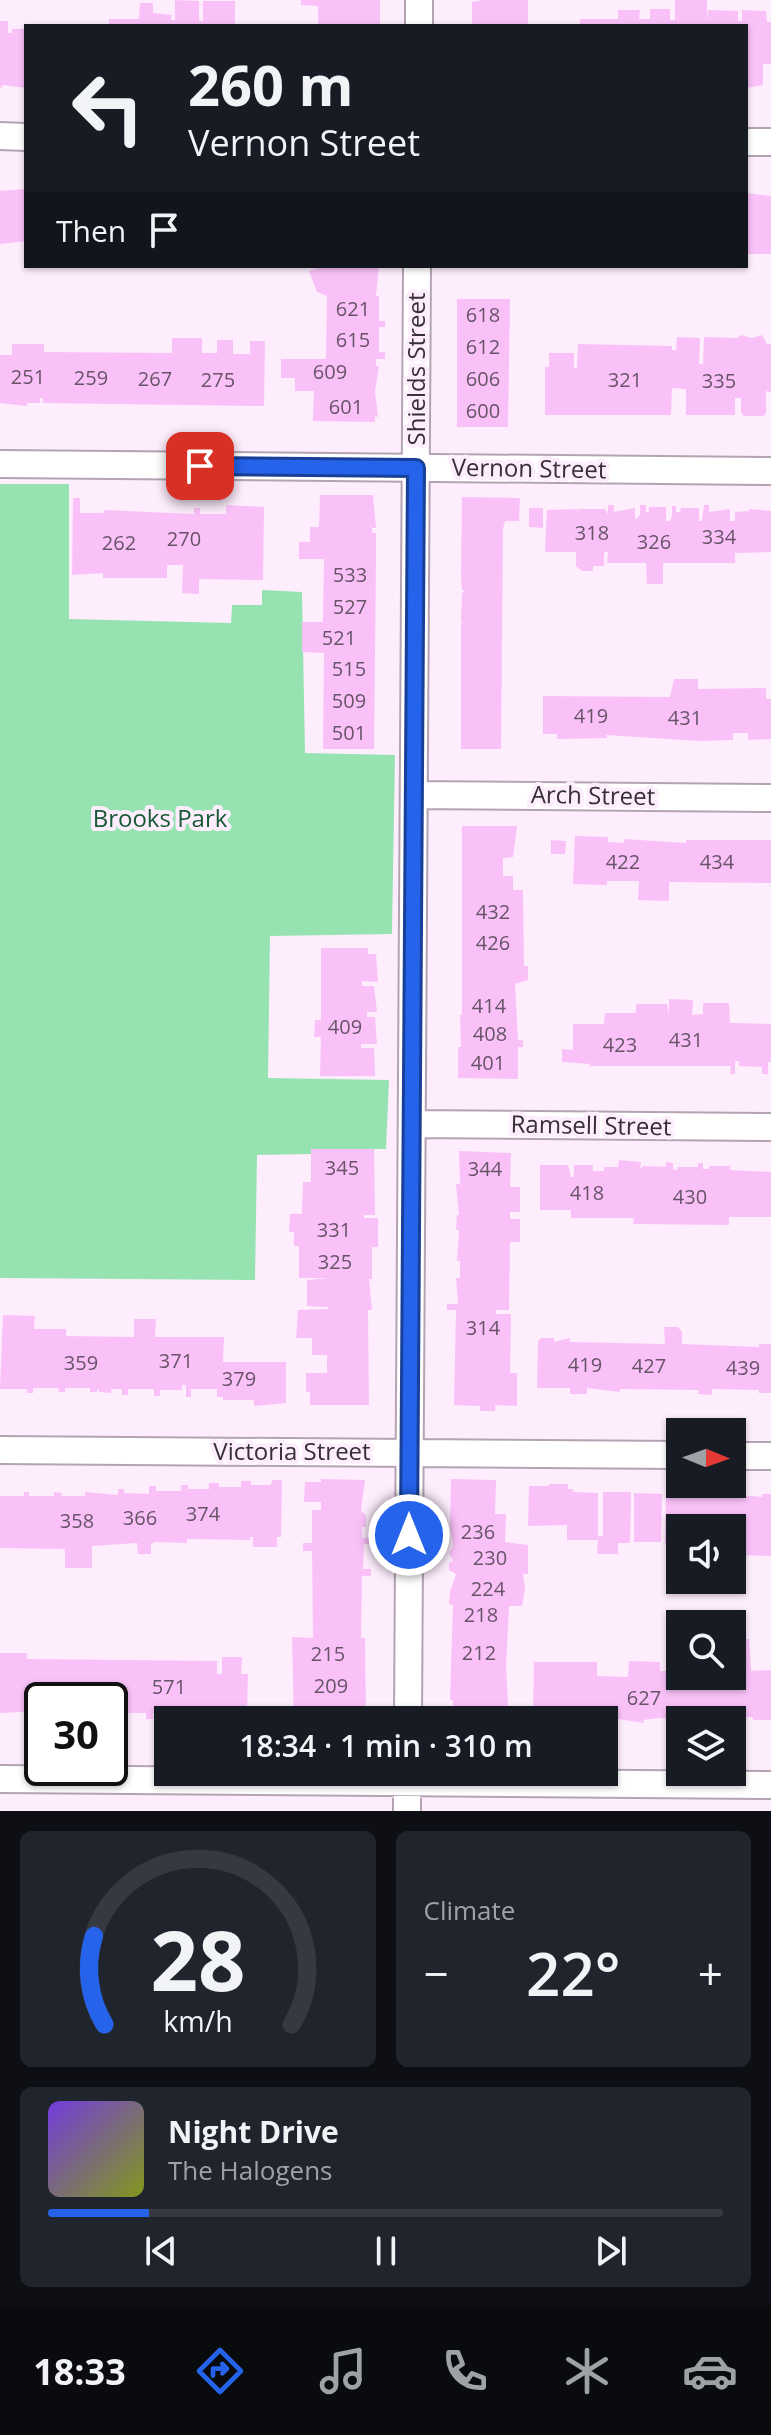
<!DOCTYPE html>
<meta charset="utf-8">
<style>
:root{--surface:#171b24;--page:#20242c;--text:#f1f3f6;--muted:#9ea1a6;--line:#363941;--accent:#2563eb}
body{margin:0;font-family:"Open Sans",sans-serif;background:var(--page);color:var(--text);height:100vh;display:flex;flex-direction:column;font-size:30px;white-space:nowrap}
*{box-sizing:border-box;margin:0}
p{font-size:26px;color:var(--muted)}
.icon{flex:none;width:44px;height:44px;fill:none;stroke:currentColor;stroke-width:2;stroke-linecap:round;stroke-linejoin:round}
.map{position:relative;height:1811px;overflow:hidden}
.panel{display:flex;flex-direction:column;gap:20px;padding:20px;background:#0d0f14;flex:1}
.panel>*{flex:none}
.top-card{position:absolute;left:24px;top:24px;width:724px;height:244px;border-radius:0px;box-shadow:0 2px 6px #0004;background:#171b24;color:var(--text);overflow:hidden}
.needle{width:52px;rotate:91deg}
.controls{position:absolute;left:666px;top:1418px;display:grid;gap:16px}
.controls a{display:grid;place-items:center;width:80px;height:80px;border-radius:0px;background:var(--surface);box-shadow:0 2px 6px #0004;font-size:40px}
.speed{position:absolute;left:24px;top:1682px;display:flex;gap:16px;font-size:40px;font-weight:700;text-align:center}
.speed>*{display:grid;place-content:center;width:104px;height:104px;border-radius:50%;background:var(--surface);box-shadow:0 2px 6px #0004;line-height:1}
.speed .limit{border:4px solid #111;border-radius:12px;background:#fff;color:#111}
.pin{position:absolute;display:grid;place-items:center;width:68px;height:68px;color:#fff;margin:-34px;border-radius:16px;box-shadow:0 4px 12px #0006}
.me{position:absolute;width:88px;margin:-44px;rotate:0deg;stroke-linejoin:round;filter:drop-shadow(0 0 6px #0008)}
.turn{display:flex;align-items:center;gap:28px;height:168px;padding:0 32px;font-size:36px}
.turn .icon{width:104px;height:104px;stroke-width:2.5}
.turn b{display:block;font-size:56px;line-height:68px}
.then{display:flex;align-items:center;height:76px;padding:0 32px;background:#0003;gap:16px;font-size:30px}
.big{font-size:60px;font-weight:600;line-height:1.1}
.panel .tile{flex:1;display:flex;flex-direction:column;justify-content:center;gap:12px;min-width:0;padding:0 28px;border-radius:12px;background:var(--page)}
.panel .dial{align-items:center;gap:0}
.dial svg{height:208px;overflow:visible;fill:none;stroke:var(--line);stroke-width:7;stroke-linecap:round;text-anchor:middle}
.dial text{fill:var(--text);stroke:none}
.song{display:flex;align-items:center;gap:24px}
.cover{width:96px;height:96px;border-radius:12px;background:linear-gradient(135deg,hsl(260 70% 55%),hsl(70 70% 35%))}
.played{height:8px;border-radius:4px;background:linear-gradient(90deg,var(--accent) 15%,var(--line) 15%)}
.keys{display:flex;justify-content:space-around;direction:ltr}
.heat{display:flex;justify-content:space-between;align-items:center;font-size:44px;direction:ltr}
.panel .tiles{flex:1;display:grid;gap:20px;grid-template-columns:1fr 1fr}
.tile:last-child{grid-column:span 2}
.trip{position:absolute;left:154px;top:1706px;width:464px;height:80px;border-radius:0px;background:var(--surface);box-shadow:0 2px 6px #0004;font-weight:600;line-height:80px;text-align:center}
.menu{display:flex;height:128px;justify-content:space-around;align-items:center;background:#090b0e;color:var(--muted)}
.menu .icon{width:56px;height:56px}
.menu .active{color:var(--accent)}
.menu b{font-size:36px;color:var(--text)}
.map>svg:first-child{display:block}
</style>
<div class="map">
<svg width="771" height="1811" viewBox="0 0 771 1811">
<rect width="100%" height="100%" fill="#feedfd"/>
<path fill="#96e3b1" d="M0,484h69v135l162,4 1,-18h30v-15l40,2 3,161 90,2 -3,179 -122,2 -2,142 121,2 -3,69h-75v5l-54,1 -2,125 -255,-2z"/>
<path fill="#fac1f9" d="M175,0l24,1v20h4v-20h32v25h-126v-7h30l1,-16h13v10l19,2 -1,5h4z
M301,0h79v26h-62v-20l-17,-1z
M483,0h45v26l-56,-2v-22z
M675,0h32v20l1,-10 30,1v10h4v-11l24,1 1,11h4v42h-8v21l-17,3v-62h-166v-7h38v-9h22l-1,9h11v-10h20v11h5z
M0,21h8v12h4v-4h14v59l-23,-3 -3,4z
M26,189v52l-26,3v-53z
M746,193l25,3v58h-25z
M324,266h55l-3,30h3v25h6v6h-6v25h6v7h-9v7h3l-4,25 3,26 -3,-1v6l-62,-1 1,-30h-19v-13h-14v-19h45l1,-63 -10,-4 -8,-21z
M457,299h53l-2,128h-51z
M741,335l11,3 10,-3 5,9h4v48l-5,-1v22l-3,3h-19l-3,-3v-15h-6v17h-49v-26l-14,-1 -1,27h-126v-48h4v-14h25v15h3l1,-24 94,2v4h4l1,-13 23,1 -1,26h4l1,-27 33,1z
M172,338h30v15h15v-13h16v14h17v-13h15l-1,65 -221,-3v-5h-3v5h-13v3l-27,-3v-48h12v-11h32v8l128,1z
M320,495h53l3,33h-4v5h4v26l-2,190h-51l1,-96 -22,-1v-30h21l1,-63h-25v-17h11v-15h9z
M462,497l58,1 -1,23h-14l-2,8 -2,220h-40v-126l5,-1h-5l1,-29 3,-2 -3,-1 -1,-14z
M73,498h7v15h23l1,-3 90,4v-6h6v6h26v-9l38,2 -1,73 -64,-1v15l-17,-1 1,-28h-16v13h-64v-5l-31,2z
M608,505h6v7l21,-4v12l5,-5v-10h6v7h3v-5h17v14h4l2,-5v-10h4v6h4l1,-4h18v13h3l2,-16h5v7l21,-3v12h5v-9l14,-1v-2l22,2v41l-36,1v10h-72v21h-16l-1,-21h-39l1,-11h-4v14h-11v5h-11l-6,-5v-14h-31l2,-42 30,-1 1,6v-6h27l3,5z
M529,508h14v20l-14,-1z
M674,679h24v10l68,-1v11h5v40l-23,1v-7h-15v7l-33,1 -94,-6 1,3 -50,1v-5h-14v-38l127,1z
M462,826h55l-4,31 -10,1v18h10v14h10l1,76h4v14l-13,4 3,56h5v7h-5v32l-60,-1v-31h3l-1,-32h2z
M575,836l33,1v5l16,1v-4l62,4v-3h85v43l-102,-1v19l-31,-1 1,-19h-32v4l-34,-1z
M551,840l15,1 -1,13h-14z
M321,948h47v6h8l2,28 -16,-1v5h12l3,26h-10v5h8l2,27h-16v4h13l1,28h-55l1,-39h-7l1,-17h6z
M669,999l24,1 -1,15 11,-1v-11h26l1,20 41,1v38h-3v12h-6v-7l-23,-1v-5h-4v13h-5l1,-8h-141v-2l-28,-2v-13l11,1v-26h31l1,-11h31v-9h31l2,10z
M311,1149h63l1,66h-11v3h14v29h-6v32h-3l3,31h-4l1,95h-59v-13h-4v-19h21v-18h-15v-17h-16l2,-28 30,-1v-2l-21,-1v-26l22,-2h-30v-32h-5v-14h-5l1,-18h12l1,-32h8z
M459,1151l52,2 -1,34h10v25h-10v7h10v23h-10l-1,68h-13v4h15l-1,59h7v33l-22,-1v6h-15v-5l-26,-1 2,-95h-9v-6h11l-2,-26h4v-17h-3l2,-31h-3l1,-15h2l-3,-31h4z
M619,1160l22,2 -1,7 3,-3 23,1v-5l7,1v6l4,1 1,-3h20v-4h5v6h6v-3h21v4l41,2v45h-42v8l-96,-1 1,-6h-63v-8h-31v-45h28l3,12h3v-12h19v6h11v-4h14z
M3,1315l32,1 -1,13h32v7l68,1v-18h22l-1,18h69l-1,25h63v41l-32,3v-6h-31v-3h-6v-8h-26v8h-5v-12h-4v5h-22v6h-6v-7h-26v6h-6v-6h-11v4l-12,-1v-3l-3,3h-6v-4h-25v4h-6l-1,-4h-25v5h-6v-4h-27z
M664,1327h14l4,5v12l77,3v-3h12v49h-12v-3l-47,-1v6l-14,-1 1,-4 -79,-1v3l-33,-4v6h-17v-6h-33l1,-47 3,-3h13v4l16,-4v4l95,2z
M321,1479l44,1 -4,31 5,4v12h-4v11h9v6h-7l-1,25h8v7h-9l-1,62h4l1,82h-72l-2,-83 21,1 -1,-87h-9v-8h9v-33h9v-8h-17l1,-20h16z
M451,1479l45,1 -1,34h11l-1,28 23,3v29h-5l2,14 -3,18h-13l-3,62 3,52h-57l1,-20h-3l3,-95 -4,-1 1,-12 6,-18 -7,-4v-7l4,-2 -4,-8 4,-7 -3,-21z
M272,1480h10l-1,57h-4v10h-24v-10h-3v3l-63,-1v4l-32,-1 -4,2v10h-13l-1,-11 -45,3v22h-27v-19l-65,-1v-52h24v-4h5v4h25v-4l8,1 -1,3h24v-4l33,3v-6h6v4l25,1v-8h7v5h25v-6h7v4h21v-6h10v4h22v-6h10v4h20z
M549,1484h19v5h5v3l25,1v43h5v-44h28l-1,51h-12v11h-21l1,-14h-31v-15l-39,1 1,-40h20z
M725,1492v4l6,-2 31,3v-3h9v62l-34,-1v10h-5v-37h-52v16h-15l1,-51 33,3v-3z
M634,1493l28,1 -1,48h-27z
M732,1639h17l2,32 20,-1v50h-17l-2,-3h-30v3l-63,-2 -16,2 1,3 -33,-5v4l-15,-3 -63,1 1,-58h63v14l31,1 1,-16 31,1v9h12v-14h8v19h52z
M0,1653h27v6l190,2v13h5v-17h20l-1,17h7l-1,39h-17v3l-13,1h-8v-4h-24v7h-8v-7h-24v6h-7v-6h-24v6h-7v-6h-5v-13h-68v11l-42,2z"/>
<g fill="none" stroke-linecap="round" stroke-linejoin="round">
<defs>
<path id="minor" d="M419,26v-26
M0,136l26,1
M746,142h25
M0,464l771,7
M414,795l357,3
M412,1124l359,3
M0,1450l680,5
M732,1456h39
M408,1720l9,-1454
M0,1779l771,6
M407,1811v-39"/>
</defs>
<use href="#minor" stroke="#b4a4b3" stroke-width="30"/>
<use href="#minor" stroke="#fff" stroke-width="26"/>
</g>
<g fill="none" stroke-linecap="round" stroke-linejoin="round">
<defs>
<path id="route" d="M200,466l216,2 -7,1067"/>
</defs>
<use href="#route" stroke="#184099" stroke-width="20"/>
<use href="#route" stroke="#2563eb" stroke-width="14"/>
</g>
<g text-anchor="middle" stroke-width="8" stroke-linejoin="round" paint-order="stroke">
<g font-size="20" fill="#675467">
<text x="353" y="316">621</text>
<text x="483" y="322">618</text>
<text x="353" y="347">615</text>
<text x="483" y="354">612</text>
<text x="330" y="379">609</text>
<text x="28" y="384">251</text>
<text x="91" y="385">259</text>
<text x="155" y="386">267</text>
<text x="483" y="386">606</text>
<text x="218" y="387">275</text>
<text x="625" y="387">321</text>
<text x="719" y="388">335</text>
<text x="346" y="414">601</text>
<text x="483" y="418">600</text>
<text x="592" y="540">318</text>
<text x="719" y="544">334</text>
<text x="184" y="546">270</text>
<text x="654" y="549">326</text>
<text x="119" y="550">262</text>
<text x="350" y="582">533</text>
<text x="350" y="614">527</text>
<text x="339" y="645">521</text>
<text x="349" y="676">515</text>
<text x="349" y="708">509</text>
<text x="591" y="723">419</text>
<text x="685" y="725">431</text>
<text x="349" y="740">501</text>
<text x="623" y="869">422</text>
<text x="717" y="869">434</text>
<text x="493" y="919">432</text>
<text x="493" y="950">426</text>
<text x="489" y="1013">414</text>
<text x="345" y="1034">409</text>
<text x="490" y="1041">408</text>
<text x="686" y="1047">431</text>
<text x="620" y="1052">423</text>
<text x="488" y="1070">401</text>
<text x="342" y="1175">345</text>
<text x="485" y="1176">344</text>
<text x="587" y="1200">418</text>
<text x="690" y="1204">430</text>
<text x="334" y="1237">331</text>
<text x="335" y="1269">325</text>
<text x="483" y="1335">314</text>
<text x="176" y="1368">371</text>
<text x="81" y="1370">359</text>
<text x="585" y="1372">419</text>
<text x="649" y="1373">427</text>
<text x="743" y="1375">439</text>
<text x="239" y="1386">379</text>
<text x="203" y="1521">374</text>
<text x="140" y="1525">366</text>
<text x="77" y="1528">358</text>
<text x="478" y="1539">236</text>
<text x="490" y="1565">230</text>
<text x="488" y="1596">224</text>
<text x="481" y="1622">218</text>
<text x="479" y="1660">212</text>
<text x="328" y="1661">215</text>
<text x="331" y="1693">209</text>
<text x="169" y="1694">571</text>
<text x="644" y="1705">627</text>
</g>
<g font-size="24" fill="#363036" stroke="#feedfd">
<text transform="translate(417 369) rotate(-90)" y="8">Shields Street</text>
<text transform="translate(529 469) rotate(1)" y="8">Vernon Street</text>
<text transform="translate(593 796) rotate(1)" y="8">Arch Street</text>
<text transform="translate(591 1126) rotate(1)" y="8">Ramsell Street</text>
<text x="292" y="1460">Victoria Street</text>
</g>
<g font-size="24" fill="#175b36" stroke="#feedfd">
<text x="160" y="827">Brooks Park</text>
</g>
</g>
</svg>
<div class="controls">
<a><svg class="needle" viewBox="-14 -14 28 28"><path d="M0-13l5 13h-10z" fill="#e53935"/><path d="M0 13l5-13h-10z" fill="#9ea1a6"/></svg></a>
<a><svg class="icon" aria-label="sound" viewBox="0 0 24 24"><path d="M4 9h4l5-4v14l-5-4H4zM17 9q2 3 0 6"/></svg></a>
<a><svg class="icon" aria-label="search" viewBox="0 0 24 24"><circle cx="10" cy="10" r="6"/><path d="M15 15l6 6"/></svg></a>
<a><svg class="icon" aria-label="layers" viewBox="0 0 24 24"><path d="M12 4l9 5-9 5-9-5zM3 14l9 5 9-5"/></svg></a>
</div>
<div class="speed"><div class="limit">30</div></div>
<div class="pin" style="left:200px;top:466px;background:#d93025"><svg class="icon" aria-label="arrive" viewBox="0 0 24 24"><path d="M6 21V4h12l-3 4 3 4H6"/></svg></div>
<svg class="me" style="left:409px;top:1535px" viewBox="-20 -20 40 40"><circle r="17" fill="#2563eb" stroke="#fff" stroke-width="3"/><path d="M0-11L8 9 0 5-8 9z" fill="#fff"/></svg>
<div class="trip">18:34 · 1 min · 310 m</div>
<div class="top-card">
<div class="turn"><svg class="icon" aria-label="left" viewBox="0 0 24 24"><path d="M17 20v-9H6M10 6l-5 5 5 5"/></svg><div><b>260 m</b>Vernon Street</div></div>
<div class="then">Then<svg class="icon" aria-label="arrive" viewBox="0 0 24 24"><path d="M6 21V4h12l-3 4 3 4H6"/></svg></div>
</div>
</div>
<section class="panel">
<div class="tiles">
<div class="tile dial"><svg viewBox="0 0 100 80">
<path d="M14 69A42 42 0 1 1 86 69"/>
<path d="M14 69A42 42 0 0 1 10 35" stroke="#2563eb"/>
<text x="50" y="56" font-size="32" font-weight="700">28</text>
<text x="50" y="72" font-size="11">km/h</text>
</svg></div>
<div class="tile"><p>Climate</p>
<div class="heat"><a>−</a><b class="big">22°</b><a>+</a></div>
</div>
<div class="tile">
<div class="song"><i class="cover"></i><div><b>Night Drive</b><p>The Halogens</p></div></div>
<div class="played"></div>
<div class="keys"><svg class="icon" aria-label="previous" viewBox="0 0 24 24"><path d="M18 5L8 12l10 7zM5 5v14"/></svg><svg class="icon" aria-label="pause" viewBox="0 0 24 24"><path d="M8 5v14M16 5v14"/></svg><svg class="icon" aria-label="next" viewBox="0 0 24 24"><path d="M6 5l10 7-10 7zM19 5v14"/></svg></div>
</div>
</div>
</section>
<nav class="menu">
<b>18:33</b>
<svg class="icon active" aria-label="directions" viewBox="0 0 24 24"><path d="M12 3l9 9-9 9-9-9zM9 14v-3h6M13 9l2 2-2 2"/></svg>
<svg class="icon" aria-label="music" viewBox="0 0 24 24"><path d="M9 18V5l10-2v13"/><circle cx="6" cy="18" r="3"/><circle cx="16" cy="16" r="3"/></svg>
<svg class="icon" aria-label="phone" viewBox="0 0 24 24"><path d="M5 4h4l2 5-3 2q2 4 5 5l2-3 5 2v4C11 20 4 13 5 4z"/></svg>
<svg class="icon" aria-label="climate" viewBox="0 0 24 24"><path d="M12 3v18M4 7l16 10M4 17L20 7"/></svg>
<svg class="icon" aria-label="car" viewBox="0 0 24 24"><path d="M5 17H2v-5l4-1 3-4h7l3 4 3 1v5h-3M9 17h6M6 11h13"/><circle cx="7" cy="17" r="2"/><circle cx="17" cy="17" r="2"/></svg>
</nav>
